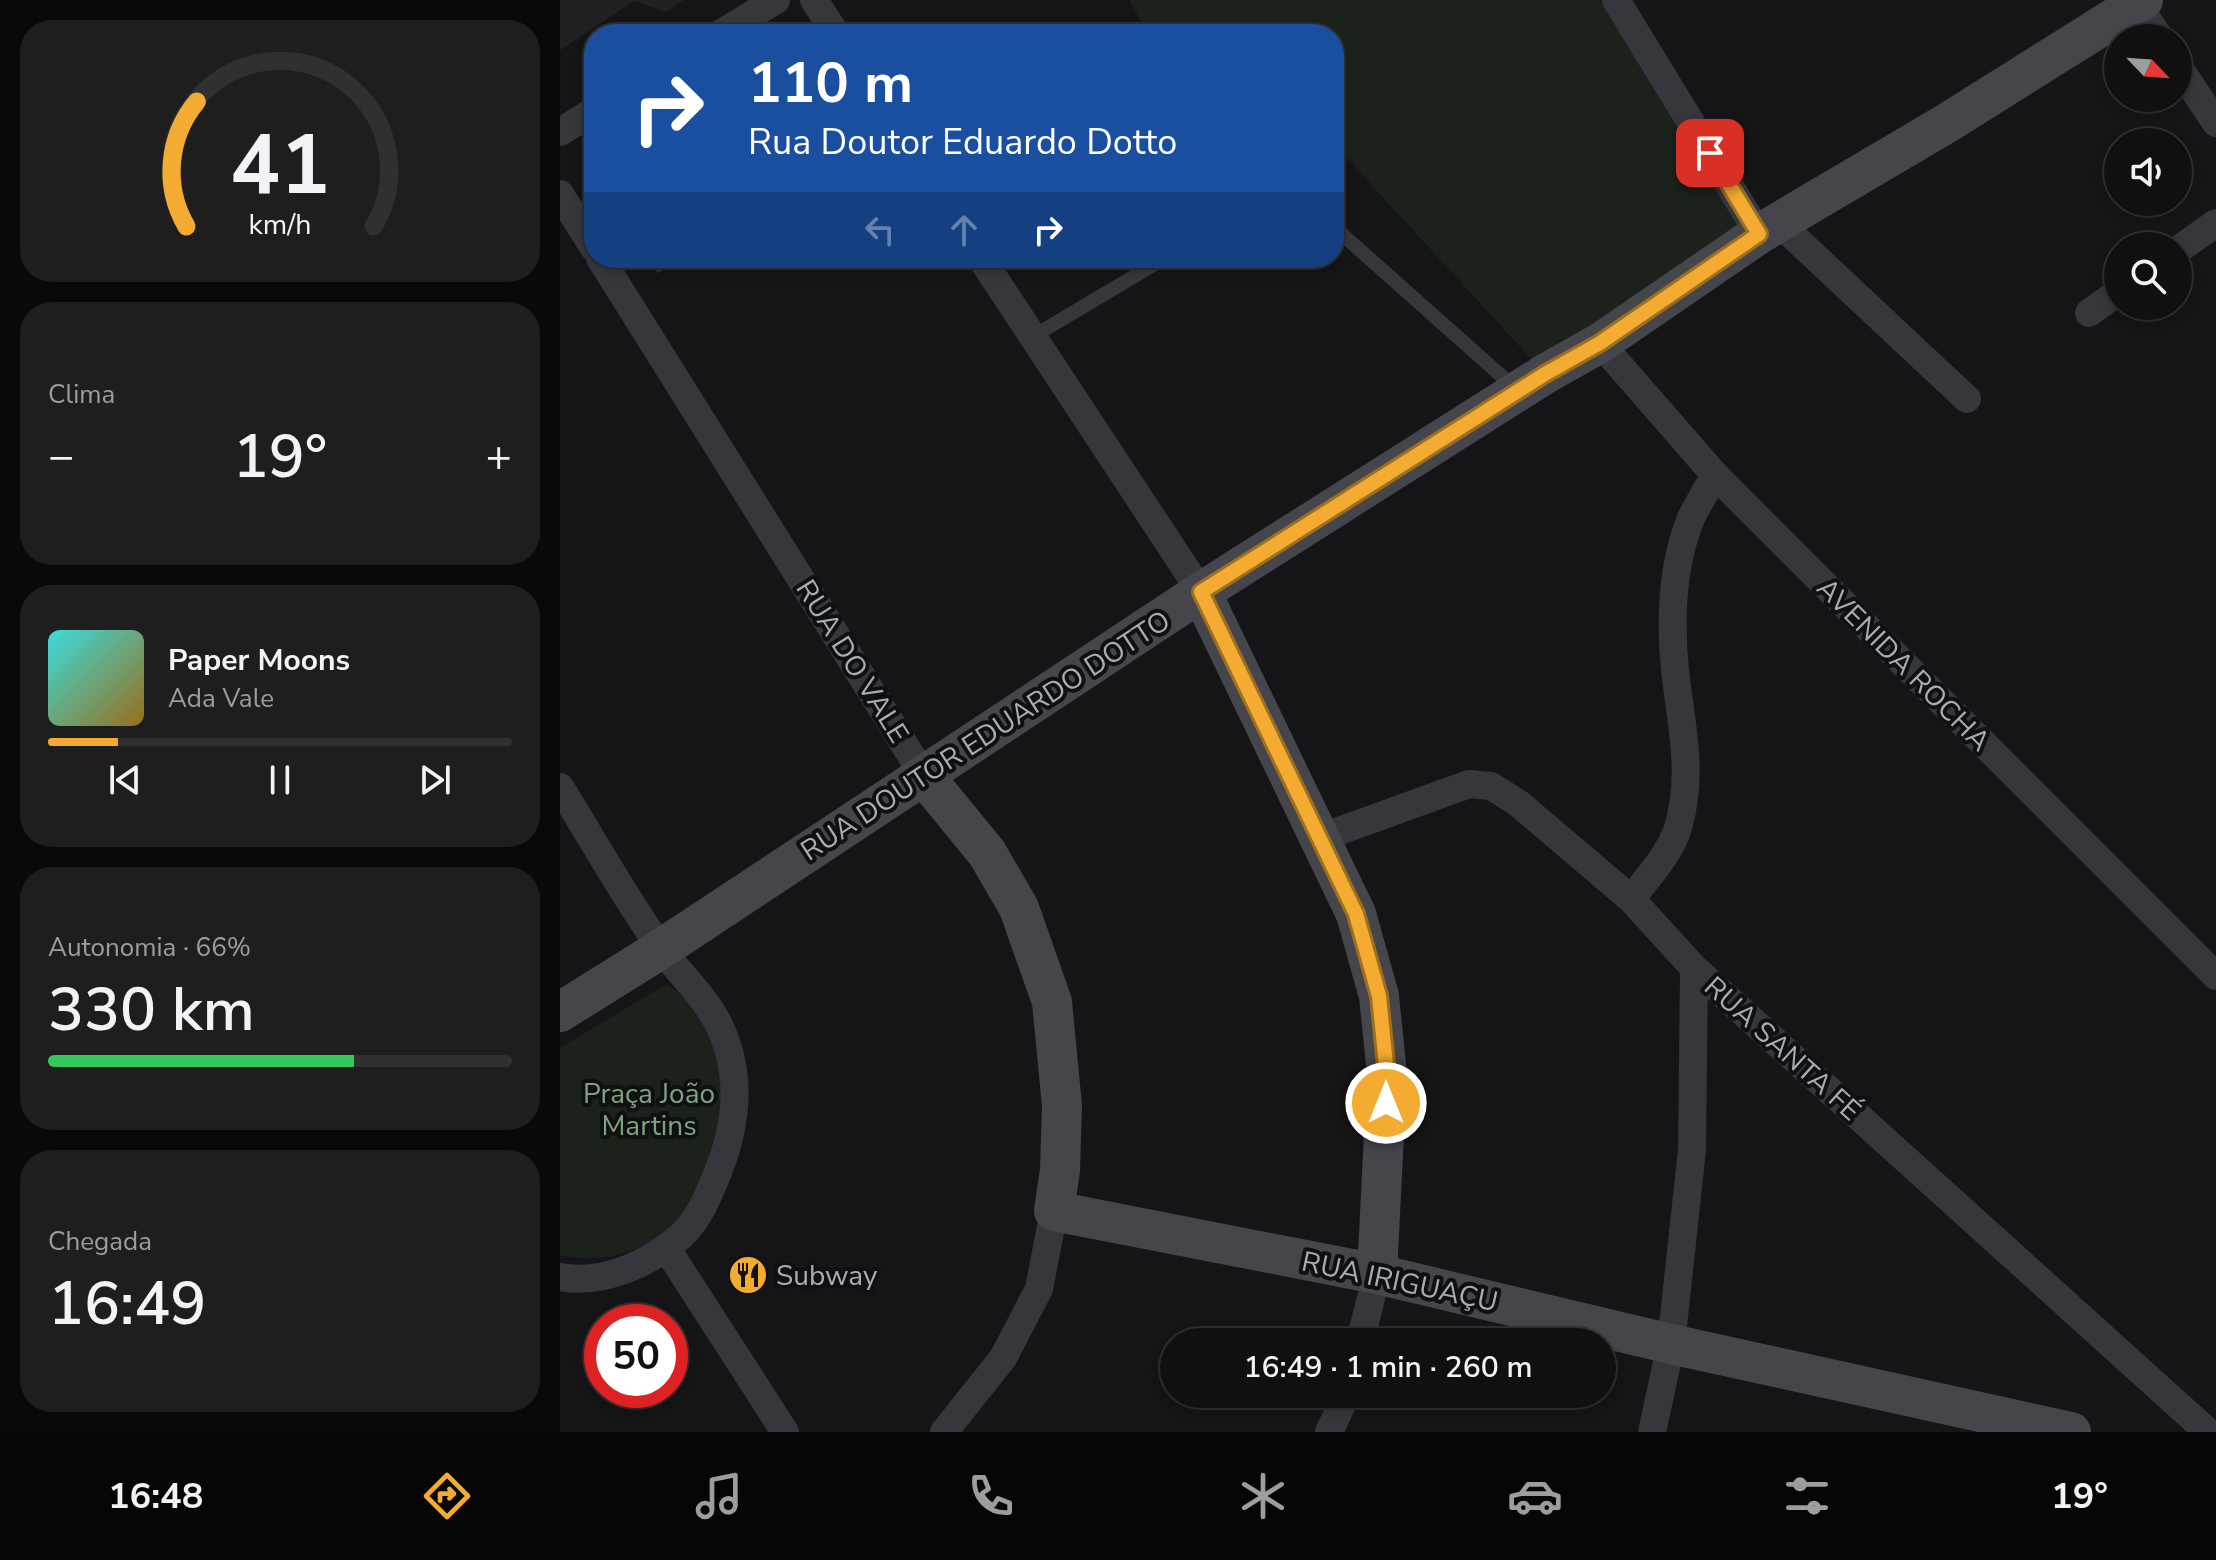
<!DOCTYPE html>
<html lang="pt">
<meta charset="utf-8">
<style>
:root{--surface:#101011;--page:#1e1e1f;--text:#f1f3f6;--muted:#9c9d9f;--line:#303031;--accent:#f3ab31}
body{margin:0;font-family:"Nunito Sans",sans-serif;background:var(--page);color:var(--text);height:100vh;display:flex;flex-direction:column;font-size:30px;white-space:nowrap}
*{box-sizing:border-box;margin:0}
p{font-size:26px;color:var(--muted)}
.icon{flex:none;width:44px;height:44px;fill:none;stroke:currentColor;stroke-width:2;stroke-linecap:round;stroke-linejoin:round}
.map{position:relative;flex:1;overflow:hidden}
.side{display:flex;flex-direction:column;gap:20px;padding:20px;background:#090909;width:560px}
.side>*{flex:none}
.hud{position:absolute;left:24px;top:24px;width:760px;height:244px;border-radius:32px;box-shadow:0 4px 12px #0003,0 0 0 2px var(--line);background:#1a4fa0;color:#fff;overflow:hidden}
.needle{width:52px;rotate:115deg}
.fabs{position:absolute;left:1544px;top:24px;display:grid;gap:16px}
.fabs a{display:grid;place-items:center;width:88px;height:88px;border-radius:50%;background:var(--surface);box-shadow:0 4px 12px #0003,0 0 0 2px var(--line);font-size:40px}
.speed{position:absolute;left:24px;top:1304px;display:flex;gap:16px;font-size:40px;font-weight:700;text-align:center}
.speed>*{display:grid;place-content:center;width:104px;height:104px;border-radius:50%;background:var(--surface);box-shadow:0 4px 12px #0003,0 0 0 2px var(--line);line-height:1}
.speed .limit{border:12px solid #d22;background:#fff;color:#111}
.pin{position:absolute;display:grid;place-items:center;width:68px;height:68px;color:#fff;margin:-34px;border-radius:16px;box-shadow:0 4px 12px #0006}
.me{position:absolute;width:88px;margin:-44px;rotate:0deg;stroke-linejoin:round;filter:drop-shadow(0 0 6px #0008)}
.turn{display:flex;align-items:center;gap:28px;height:168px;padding:0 32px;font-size:36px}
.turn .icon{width:104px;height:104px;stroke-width:2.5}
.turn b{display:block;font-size:56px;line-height:68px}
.lanes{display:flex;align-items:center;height:76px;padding:0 32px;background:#0003;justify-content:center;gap:40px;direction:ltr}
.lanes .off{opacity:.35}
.big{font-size:60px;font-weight:600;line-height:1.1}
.side .tile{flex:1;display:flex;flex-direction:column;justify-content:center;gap:12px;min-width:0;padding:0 28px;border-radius:32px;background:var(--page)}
.side .dial{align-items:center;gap:0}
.dial svg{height:208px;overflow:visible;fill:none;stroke:var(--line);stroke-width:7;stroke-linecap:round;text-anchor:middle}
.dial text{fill:var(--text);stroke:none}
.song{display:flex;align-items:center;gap:24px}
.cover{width:96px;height:96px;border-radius:12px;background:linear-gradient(135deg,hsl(180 70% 55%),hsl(40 70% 35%))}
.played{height:8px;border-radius:4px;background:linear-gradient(90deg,var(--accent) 15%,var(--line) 15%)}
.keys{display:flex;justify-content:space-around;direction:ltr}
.heat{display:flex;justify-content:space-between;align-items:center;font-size:44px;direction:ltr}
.charge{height:12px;border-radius:6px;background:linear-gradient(90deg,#34c759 66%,var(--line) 0)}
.trip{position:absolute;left:600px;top:1328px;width:456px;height:80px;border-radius:40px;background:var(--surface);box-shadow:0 4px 12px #0003,0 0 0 2px var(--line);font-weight:600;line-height:80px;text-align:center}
.dock{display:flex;height:128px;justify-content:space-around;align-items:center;background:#060607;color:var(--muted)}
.dock .icon{width:56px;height:56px}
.dock .on{color:var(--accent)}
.dock b{font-size:36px;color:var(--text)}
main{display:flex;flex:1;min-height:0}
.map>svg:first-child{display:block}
</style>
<main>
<section class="side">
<div class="tile dial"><svg viewBox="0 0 100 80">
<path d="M14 69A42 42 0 1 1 86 69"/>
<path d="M14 69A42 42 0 0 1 18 21" stroke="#f3ab31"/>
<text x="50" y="56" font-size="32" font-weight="700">41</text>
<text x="50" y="72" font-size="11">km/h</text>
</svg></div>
<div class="tile"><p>Clima</p>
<div class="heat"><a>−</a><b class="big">19°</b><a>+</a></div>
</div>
<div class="tile">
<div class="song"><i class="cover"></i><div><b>Paper Moons</b><p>Ada Vale</p></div></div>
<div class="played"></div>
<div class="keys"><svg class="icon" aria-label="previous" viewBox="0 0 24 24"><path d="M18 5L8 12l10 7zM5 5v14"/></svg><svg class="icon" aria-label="pause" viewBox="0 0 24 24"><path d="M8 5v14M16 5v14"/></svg><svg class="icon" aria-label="next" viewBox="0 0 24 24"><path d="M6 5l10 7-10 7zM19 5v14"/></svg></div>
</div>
<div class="tile"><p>Autonomia · 66%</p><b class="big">330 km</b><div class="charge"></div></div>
<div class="tile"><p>Chegada</p><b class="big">16:49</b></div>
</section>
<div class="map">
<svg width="1656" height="1432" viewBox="0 0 1656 1432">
<rect width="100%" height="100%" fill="#151517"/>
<path fill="#212124" d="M0,0h124l-18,12 -32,-11 -74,49z"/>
<path fill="#1b221c" d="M569,0h471l151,240 -206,134 -211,-230v-110h-186z
M107,984l48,39 22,37 -41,156c-48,27 -77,51 -136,39v-207z"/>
<path fill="#28282b" stroke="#2f2f33" stroke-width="2" d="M88,258h32l-22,14z"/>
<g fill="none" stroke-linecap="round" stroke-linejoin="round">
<path stroke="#36373c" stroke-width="14" d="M774,227l181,161
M472,337l133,-79"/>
<path stroke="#36373c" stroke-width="28" d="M254,0l22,34
M1056,0l143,234
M1577,4l23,34
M160,34l56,-34
M1618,66l38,57
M0,132l34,-21
M0,194l34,54
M1219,223l188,176
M1618,250l38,-27
M40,258l324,518
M421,258l220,334
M1529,313l29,-21
M1040,343l115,132 501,501
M0,787c33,53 64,109 100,160 16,23 38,42 53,67 30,51 26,105 5,158 -9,22 -18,46 -36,63 -31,28 -78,50 -122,42
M760,838l149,-54 22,2 27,17 113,96 63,69 514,464
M1071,899c17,-22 38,-44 47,-71 16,-56 3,-103 -3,-158 -5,-50 -3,-105 16,-152 7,-14 16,-29 24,-43
M107,1249l118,183
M800,1342l17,-68
M384,1432l59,-74 36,-69 15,-78
M769,1432l18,-38
M1092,1432l19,-88 21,-194 2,-182"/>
<path stroke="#44464c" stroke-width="40" d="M641,592l155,322 23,82 8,79 -10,199
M364,776l63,77 32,55 33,94 10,104 -2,64 -6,41 323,63 294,70 400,88
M0,1012l101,-63 540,-357 344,-218 55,-31 159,-109 188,-111 196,-123"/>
</g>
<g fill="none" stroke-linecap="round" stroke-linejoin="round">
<defs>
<path id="route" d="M826,1103l1,-28 -8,-79 -23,-82 -155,-322 344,-218 55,-31 159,-109 -49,-81"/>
</defs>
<use href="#route" stroke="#9e6f20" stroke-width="20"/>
<use href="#route" stroke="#f3ab31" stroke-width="14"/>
</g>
<defs>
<symbol id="restaurant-disc" viewBox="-11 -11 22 22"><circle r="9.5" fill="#f3ab31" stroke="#101012"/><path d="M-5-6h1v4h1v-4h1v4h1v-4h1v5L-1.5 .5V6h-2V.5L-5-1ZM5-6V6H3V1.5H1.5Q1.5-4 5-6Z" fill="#111"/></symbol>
</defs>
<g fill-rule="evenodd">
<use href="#restaurant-disc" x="166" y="1253" width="44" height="44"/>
</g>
<g text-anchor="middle" stroke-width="8" stroke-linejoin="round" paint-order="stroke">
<g font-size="28" fill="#a7adb7" stroke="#101012">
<text transform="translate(293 661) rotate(58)" y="10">RUA DO VALE</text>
<text transform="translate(1344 664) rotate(45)" y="10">AVENIDA ROCHA</text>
<text transform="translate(425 735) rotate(-33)" y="10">RUA DOUTOR EDUARDO DOTTO</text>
<text transform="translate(1223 1048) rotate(42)" y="10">RUA SANTA FÉ</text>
<text transform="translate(840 1281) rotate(12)" y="10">RUA IRIGUAÇU</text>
</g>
<g font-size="28" fill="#7ea37f" stroke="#101012">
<text x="89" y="1103">Praça João<tspan x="89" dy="32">Martins</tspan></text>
</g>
<g font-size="28" fill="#a7adb7" stroke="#101012" text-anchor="start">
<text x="216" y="1285">Subway</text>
</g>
</g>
</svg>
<div class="fabs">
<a><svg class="needle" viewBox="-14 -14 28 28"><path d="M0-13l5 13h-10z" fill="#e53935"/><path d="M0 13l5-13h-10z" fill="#9c9d9f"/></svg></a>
<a><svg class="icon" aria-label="sound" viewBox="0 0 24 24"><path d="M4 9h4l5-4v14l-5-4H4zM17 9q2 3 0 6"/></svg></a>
<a><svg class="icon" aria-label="search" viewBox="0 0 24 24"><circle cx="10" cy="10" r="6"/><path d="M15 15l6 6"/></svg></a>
</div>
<div class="speed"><div class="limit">50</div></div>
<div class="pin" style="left:1150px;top:153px;background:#d93025"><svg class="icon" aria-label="arrive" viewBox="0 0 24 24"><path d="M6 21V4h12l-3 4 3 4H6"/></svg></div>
<svg class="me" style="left:826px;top:1103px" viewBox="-20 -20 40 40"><circle r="17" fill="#f3ab31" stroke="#fff" stroke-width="3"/><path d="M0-11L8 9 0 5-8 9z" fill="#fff"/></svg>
<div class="trip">16:49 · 1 min · 260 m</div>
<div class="hud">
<div class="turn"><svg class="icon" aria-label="right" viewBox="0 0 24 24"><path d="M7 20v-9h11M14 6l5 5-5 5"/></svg><div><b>110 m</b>Rua Doutor Eduardo Dotto</div></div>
<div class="lanes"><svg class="icon off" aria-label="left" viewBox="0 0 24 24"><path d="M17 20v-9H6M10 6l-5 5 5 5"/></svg><svg class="icon off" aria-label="ahead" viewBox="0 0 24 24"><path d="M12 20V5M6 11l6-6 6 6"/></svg><svg class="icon" aria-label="right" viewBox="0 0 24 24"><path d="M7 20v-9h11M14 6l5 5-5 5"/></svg></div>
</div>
</div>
</main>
<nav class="dock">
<b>16:48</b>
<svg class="icon on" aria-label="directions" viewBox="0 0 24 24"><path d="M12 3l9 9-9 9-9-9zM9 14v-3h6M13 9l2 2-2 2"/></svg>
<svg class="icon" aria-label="music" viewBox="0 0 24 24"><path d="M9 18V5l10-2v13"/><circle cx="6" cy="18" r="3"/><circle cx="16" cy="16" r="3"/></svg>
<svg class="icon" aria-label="phone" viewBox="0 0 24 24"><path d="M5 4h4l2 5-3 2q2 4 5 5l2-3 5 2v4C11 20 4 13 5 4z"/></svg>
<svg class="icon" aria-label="climate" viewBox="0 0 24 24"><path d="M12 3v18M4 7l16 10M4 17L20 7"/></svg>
<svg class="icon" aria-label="car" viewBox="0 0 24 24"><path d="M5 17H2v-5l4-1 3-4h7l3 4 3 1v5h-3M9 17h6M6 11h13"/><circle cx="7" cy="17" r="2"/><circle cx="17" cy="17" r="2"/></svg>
<svg class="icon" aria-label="filters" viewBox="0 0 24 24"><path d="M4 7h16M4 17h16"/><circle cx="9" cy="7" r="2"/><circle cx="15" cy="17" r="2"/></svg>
<b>19°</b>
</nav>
